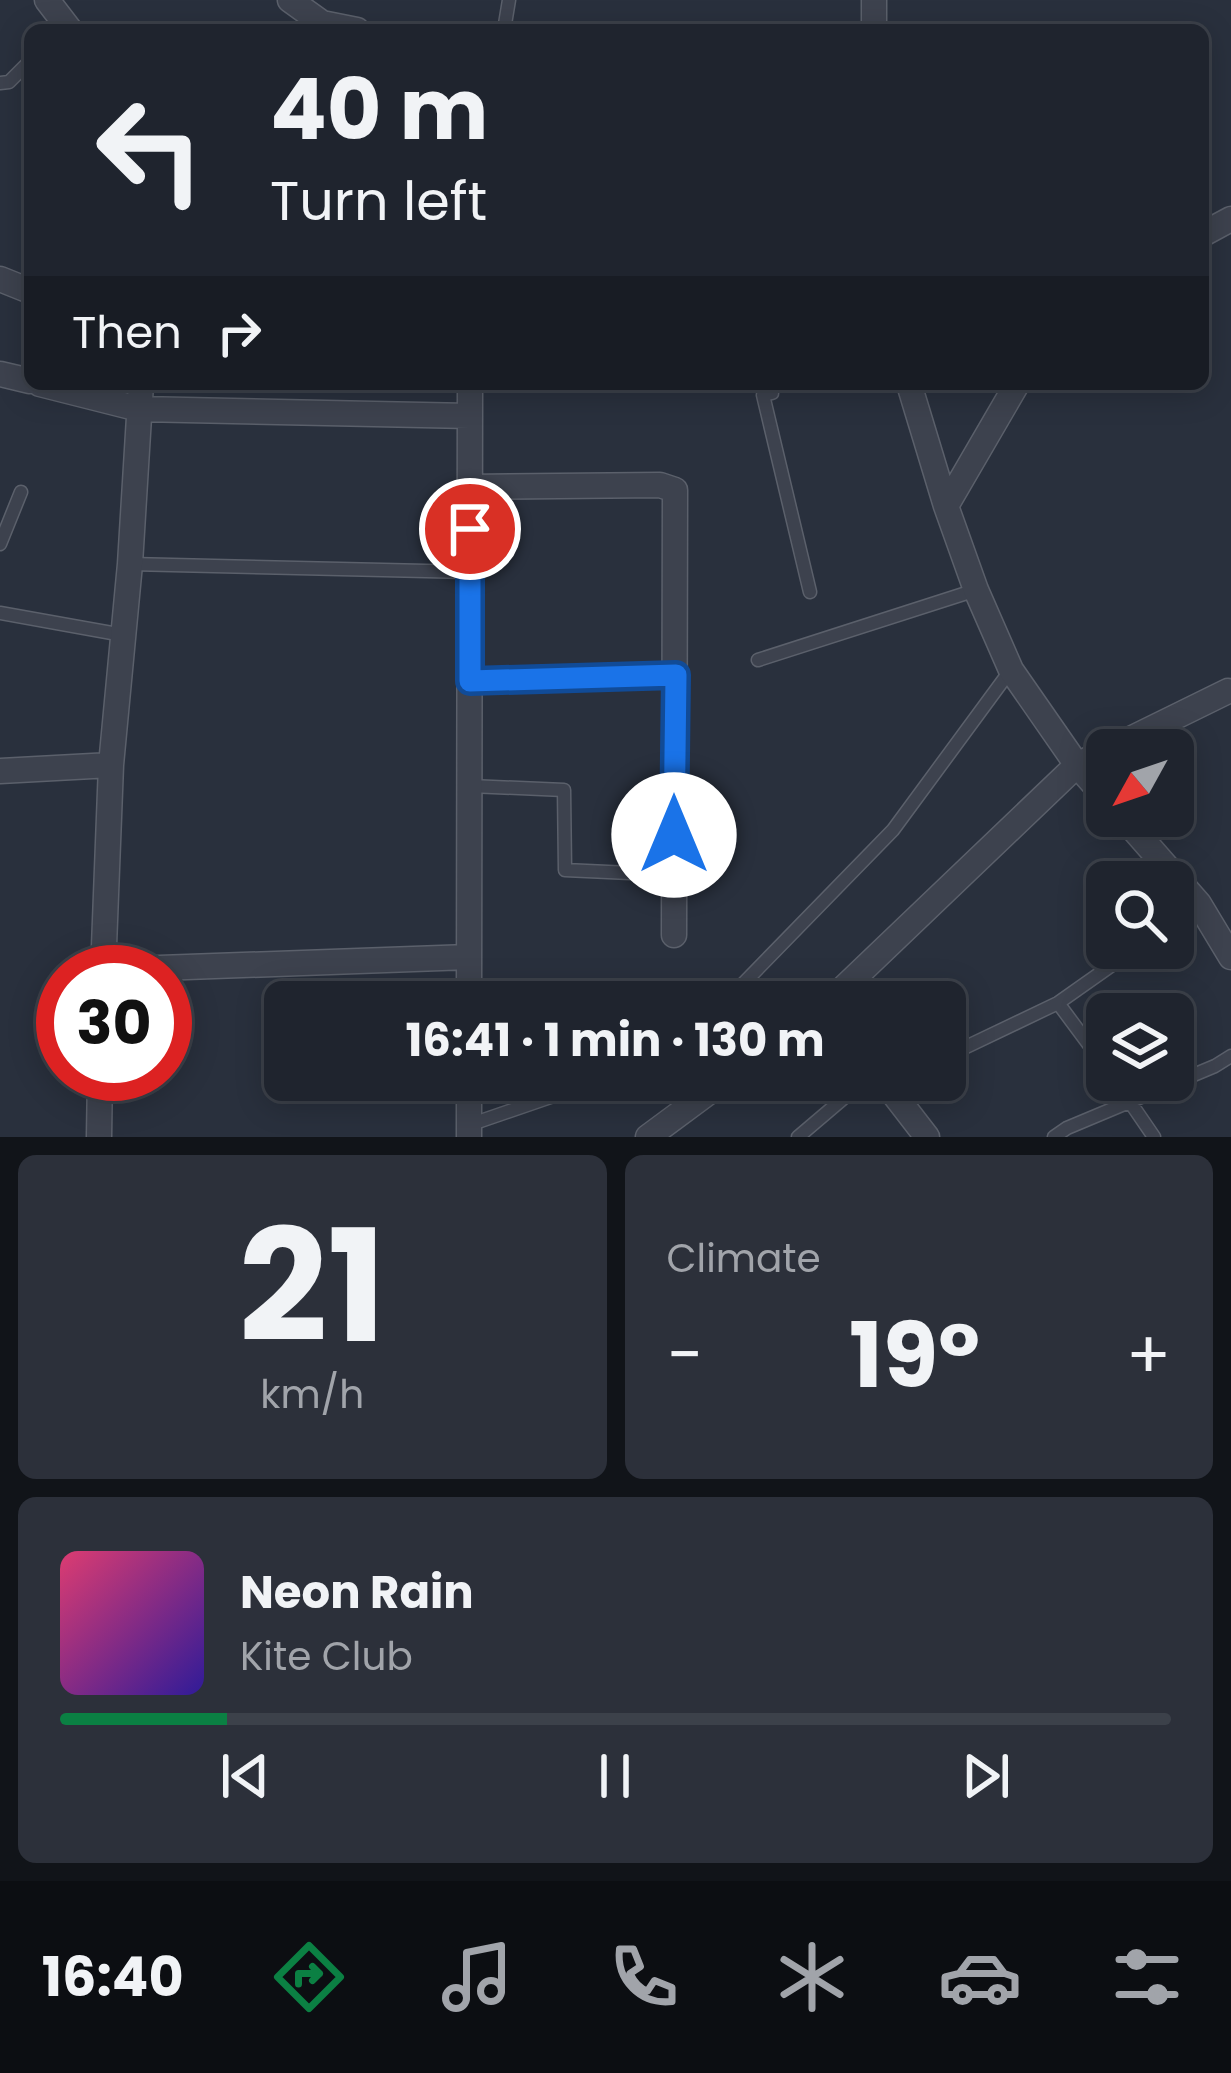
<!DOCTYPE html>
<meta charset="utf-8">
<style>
:root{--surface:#1f242e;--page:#2c303a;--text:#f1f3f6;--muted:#a1a4aa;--line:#3c414a;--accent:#0b8043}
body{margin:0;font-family:Poppins,sans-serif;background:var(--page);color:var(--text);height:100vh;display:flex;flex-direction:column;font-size:45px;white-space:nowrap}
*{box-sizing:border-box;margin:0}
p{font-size:39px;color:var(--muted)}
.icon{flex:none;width:66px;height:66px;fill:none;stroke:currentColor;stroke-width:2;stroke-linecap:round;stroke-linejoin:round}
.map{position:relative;height:1137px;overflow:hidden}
.sheet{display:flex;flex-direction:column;gap:18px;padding:18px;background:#111419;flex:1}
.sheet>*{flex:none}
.guide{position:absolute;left:24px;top:24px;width:1185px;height:366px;border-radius:18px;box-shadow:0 6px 30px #0003,0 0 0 3px var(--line);background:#1f242e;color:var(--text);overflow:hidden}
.needle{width:78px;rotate:230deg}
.tools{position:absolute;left:1086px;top:729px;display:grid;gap:24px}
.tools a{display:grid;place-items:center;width:108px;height:108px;border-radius:18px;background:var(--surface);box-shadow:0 6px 30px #0003,0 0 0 3px var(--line);font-size:60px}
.speed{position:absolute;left:36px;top:945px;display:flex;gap:24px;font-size:60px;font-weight:700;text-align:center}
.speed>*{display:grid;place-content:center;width:156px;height:156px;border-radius:50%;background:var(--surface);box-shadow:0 6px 30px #0003,0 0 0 3px var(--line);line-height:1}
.speed .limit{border:18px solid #d22;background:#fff;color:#111}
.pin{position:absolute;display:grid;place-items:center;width:102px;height:102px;color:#fff;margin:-51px;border:6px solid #fff;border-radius:50%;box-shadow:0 3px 12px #0007}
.me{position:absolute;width:132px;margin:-66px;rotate:0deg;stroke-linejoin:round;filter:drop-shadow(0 0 9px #0008)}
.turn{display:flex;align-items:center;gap:42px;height:252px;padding:0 48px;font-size:54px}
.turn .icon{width:156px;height:156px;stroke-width:2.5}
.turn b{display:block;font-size:84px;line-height:102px}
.then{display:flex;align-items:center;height:114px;padding:0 48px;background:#0003;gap:24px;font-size:45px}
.big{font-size:90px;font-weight:700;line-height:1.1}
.sheet .card{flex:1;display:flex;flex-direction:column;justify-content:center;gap:18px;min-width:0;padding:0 42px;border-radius:18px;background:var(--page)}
.sheet .dial{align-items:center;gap:0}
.dial b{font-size:156px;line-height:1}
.song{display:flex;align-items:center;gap:36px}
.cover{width:144px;height:144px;border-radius:18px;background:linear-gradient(135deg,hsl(340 70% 55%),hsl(250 70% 35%))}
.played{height:12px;border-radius:6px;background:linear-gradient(90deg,var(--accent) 15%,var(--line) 15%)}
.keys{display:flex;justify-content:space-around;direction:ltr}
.heat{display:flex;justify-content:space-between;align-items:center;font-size:66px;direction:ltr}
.sheet .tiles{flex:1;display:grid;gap:18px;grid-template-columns:1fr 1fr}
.card:last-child{grid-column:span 2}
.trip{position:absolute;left:264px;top:981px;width:702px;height:120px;border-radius:18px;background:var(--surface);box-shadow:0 6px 30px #0003,0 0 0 3px var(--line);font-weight:700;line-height:120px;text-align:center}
.menu{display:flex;height:192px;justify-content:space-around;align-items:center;background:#0c0e12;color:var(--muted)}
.menu .icon{width:84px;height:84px}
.menu .current{color:var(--accent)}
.menu b{font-size:54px;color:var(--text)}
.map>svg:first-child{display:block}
</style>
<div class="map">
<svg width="1231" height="1137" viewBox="0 0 1231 1137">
<rect width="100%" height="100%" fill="#29303d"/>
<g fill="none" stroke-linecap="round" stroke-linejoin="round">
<defs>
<path id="service" d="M504,30l5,-30
M0,83l9,-1 21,-21
M772,384v9l-9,2 47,197
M0,544l21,-52
M130,564l339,8
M0,613l123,22
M758,660l218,-70
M470,681l204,-6
M470,786l94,4 1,80 108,5
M1173,922l26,-18
M720,1002l17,-12 156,-160 117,-159
M1058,1003l49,66
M945,1057l113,-54 78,-55
M1115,1080l39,57
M469,1125l131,-45
M798,1137l67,-57
M1054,1137l13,-9 148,-62 16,-10"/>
<path id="minor" d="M47,0l23,30
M290,0l32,23 35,7
M874,0v30
M1203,234l28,-15
M0,279l30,12
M0,374l30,7
M40,384l99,25 331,7
M909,384l37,122 30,84 35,80 66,95 30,34
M470,487l190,-2 15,5 -1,445
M946,506l71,-122
M1108,750l120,-59
M0,771l111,-6
M1122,816l77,88 32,53
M104,970l365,-13
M103,972l8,-207 19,-201 11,-180
M469,1002l1,-618
M829,1002l248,-237 30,-15
M883,1080l44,57
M99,1137l1,-63
M469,1137v-57
M648,1137l77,-57"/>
</defs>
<use href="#service" stroke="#5b606b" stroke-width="15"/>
<use href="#minor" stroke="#5b606b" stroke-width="27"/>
<use href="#service" stroke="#3d424e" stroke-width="12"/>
<use href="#minor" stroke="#3d424e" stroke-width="24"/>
</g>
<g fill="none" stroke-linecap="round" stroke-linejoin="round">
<defs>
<path id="route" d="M470,529v152l206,-6 -2,160"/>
</defs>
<use href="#route" stroke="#114b97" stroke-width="30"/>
<use href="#route" stroke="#1a73e8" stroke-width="21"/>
</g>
</svg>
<div class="tools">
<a><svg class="needle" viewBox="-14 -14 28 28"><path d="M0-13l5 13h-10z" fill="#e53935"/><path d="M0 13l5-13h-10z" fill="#a1a4aa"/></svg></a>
<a><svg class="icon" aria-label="search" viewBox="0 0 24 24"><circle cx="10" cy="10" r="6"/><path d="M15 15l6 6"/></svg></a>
<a><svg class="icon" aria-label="layers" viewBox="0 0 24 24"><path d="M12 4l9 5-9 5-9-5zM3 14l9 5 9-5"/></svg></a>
</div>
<div class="speed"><div class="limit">30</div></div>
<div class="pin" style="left:470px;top:529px;background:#d93025"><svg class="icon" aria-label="arrive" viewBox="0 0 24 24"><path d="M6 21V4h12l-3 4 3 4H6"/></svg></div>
<svg class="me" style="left:674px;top:835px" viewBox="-20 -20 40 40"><circle r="19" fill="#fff"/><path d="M0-13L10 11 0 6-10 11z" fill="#1a73e8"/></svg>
<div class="trip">16:41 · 1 min · 130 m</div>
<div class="guide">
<div class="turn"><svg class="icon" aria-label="left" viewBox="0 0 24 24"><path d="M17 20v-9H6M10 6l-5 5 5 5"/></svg><div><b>40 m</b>Turn left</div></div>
<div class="then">Then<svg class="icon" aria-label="right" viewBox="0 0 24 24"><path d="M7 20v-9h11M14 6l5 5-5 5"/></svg></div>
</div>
</div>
<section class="sheet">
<div class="tiles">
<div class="card dial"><b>21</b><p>km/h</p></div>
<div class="card"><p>Climate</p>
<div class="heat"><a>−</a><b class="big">19°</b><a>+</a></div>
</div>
<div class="card">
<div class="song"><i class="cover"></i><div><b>Neon Rain</b><p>Kite Club</p></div></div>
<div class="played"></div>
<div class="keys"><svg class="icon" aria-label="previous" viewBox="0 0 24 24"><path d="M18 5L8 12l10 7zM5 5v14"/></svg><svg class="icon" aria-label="pause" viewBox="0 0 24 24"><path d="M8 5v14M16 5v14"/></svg><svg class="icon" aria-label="next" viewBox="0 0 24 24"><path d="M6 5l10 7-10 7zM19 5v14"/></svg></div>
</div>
</div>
</section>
<nav class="menu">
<b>16:40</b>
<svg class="icon current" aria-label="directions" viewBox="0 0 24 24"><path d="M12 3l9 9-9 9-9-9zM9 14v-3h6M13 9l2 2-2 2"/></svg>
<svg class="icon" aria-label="music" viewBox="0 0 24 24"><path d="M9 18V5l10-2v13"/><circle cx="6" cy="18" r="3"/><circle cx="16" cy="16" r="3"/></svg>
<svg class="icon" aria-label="phone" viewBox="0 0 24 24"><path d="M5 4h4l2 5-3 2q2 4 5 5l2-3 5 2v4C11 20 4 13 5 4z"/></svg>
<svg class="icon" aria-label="climate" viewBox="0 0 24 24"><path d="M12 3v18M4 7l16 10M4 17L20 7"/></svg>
<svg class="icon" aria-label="car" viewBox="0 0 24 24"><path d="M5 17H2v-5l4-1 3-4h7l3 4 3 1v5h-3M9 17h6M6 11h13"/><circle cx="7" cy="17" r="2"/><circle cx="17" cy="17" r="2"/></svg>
<svg class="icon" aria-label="filters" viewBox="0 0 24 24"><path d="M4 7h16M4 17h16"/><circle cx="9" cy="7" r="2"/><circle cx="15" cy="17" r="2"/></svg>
</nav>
